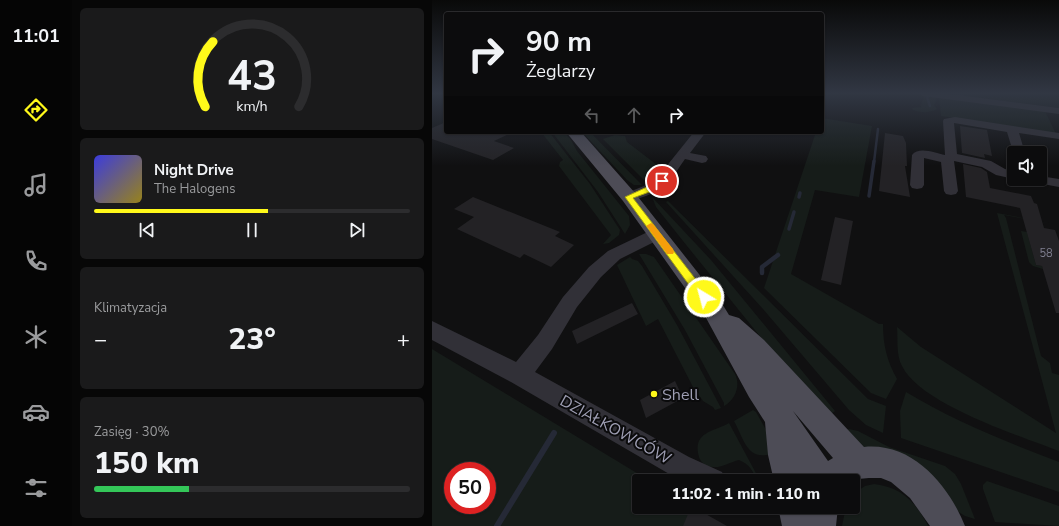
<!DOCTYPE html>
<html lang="pl">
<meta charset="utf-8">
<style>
:root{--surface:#0c0c0d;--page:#1a1a1b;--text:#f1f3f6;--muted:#9a9b9d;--line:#2c2c2e;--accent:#fff91a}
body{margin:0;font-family:"Nunito Sans",sans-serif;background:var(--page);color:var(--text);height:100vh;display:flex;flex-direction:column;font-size:15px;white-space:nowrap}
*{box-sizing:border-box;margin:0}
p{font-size:13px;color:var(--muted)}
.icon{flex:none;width:22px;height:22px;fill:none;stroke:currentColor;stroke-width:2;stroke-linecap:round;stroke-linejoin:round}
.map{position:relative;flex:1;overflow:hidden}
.side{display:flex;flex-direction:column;gap:8px;padding:8px;background:#070707;width:360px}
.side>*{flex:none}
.guide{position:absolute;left:12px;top:12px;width:380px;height:122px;border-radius:4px;box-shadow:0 1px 3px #0004,0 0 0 1px var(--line);background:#0c0c0d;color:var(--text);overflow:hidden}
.tools{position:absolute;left:575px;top:146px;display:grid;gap:8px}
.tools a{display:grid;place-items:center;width:40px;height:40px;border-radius:4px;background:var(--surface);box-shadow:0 1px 3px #0004,0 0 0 1px var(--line);font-size:20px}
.speed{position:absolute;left:12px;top:462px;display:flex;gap:8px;font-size:20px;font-weight:700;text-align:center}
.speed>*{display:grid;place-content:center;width:52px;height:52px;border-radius:50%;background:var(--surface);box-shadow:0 1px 3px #0004,0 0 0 1px var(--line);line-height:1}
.speed .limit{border:6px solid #d22;background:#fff;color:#111}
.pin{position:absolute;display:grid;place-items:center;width:34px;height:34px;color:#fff;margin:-17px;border:2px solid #fff;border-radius:50%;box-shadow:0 1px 4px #0007}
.me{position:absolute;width:44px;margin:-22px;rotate:323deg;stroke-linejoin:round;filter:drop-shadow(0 0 3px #0008)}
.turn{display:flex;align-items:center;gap:14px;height:84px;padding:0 16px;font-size:18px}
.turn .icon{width:52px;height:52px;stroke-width:2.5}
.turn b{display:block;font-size:28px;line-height:34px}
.lanes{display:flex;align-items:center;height:38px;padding:0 16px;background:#0003;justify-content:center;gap:20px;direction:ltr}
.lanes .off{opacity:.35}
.big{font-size:30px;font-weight:800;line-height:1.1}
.side .card{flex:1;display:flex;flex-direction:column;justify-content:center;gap:6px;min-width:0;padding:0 14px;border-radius:6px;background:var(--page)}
.side .dial{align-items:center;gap:0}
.dial svg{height:104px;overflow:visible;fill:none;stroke:var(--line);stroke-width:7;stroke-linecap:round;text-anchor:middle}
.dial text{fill:var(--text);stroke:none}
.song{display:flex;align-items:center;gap:12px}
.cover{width:48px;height:48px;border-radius:6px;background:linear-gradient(135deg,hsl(240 70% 55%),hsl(50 70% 35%))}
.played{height:4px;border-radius:2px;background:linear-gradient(90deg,var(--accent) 55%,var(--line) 55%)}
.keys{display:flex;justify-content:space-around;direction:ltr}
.heat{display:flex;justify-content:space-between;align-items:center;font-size:22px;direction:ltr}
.charge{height:6px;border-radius:3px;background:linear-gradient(90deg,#34c759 30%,var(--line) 0)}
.trip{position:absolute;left:200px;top:474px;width:228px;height:40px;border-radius:4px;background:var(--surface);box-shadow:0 1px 3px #0004,0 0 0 1px var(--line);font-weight:800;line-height:40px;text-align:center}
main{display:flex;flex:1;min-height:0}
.menu{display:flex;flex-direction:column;width:72px;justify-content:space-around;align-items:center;background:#050505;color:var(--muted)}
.menu .icon{width:28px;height:28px}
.menu .current{color:var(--accent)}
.menu b{font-size:18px;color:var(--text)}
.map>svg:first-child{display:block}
</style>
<main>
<nav class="menu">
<b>11:01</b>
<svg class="icon current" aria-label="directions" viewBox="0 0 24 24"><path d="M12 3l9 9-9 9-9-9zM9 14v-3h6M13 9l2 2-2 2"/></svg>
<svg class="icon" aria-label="music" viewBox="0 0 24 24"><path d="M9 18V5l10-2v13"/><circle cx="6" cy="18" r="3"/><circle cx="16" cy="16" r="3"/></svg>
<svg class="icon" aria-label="phone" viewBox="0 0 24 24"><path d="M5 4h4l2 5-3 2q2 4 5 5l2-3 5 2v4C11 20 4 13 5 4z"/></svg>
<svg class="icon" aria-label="climate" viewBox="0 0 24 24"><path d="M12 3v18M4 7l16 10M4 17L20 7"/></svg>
<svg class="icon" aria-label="car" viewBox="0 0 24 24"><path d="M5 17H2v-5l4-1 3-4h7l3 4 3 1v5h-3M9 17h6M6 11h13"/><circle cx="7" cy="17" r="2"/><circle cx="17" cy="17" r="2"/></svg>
<svg class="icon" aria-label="filters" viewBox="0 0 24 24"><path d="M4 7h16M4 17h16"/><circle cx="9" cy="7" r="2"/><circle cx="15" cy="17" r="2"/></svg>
</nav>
<section class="side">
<div class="card dial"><svg viewBox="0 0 100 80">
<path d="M14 69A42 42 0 1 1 86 69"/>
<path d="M14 69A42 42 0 0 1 20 19" stroke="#fff91a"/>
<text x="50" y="56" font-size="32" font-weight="700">43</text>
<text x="50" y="72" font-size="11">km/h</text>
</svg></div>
<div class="card">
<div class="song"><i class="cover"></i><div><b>Night Drive</b><p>The Halogens</p></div></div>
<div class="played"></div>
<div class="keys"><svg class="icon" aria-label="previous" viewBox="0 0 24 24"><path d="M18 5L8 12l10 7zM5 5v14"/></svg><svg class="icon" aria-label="pause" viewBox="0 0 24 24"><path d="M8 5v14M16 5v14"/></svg><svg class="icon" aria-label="next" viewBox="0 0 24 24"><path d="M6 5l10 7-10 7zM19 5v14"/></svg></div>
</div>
<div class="card"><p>Klimatyzacja</p>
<div class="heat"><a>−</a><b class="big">23°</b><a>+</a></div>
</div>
<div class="card"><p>Zasięg · 30%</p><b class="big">150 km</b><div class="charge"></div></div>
</section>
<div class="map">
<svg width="627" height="526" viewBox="0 0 627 526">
<rect width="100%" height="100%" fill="#101011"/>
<path fill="#161c19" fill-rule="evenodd" d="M521,93h106v15l-94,-12 -1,-2z
M491,96h12l1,5 -2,4 3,4c-7,4 -16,4 -24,1l-1,-2 9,-1z
M507,97l106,14 11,23 -115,-18z
M390,118l50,8 -13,71 -44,-7 -24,84 88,50h4c0,21 4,37 14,55l-11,20 -15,-6 -107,-105 52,-156h6z
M109,132h8l41,52 30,46 -1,5 -10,8 -6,1 8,-9 -52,-69 1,-4 3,-2z
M120,132h12l7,8 6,11 52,65 1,9 -5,9 -27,-42z
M154,132h4l52,53h-8l-7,-5 -43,-46z
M183,135l10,1 2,6 34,26c-5,5 -7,14 -16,13l-42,-42z
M220,197l59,63 124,151 -9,7 -143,-177 -27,-34z
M236,201l200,198 18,7 -3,27 -17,-8 -17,-15 -86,-101 -97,-107z
M565,213l62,12 -55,-10 2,3 35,138 9,7 2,10 7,2v76c-39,-15 -139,-47 -157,-85 -6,-11 -4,-26 -5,-39l24,20 135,86z
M589,231l6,1 9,33 6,1 1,3 -10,-3 -4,-4z
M207,254h7l8,3 81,117c6,12 0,26 -11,32v-3l-39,-73z
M198,257l2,2 6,2 4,5 35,59 44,83 -6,2 -2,-3 -10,-6 -10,-14 -35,-68 -12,7 -29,-61z
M0,349l218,132h-11v26h54l31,19h-292zM21,471h34v34h-34z
M474,392c48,29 101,50 153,70v30l-158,-54 -1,-27z
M321,410l3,2 14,25 1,17c-24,7 -27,-15 -37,-33z
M297,423l29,54 2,4h-4c-2,-10 -7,-17 -17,-21 -9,2 -17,8 -26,7 -7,0 -12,-4 -14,-10 -7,-25 14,-25 30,-34z
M417,429l9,2 31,16 56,19 10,8 6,10 14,35 -10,-3 -97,-62 -23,-24z
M555,481l72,25v20l-64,-4 -12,-33v-4z
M442,484c27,3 42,18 54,42h-86l4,-19h7v-13l12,-8z"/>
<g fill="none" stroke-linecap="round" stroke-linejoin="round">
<path stroke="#252936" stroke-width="2.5" d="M514,93l17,2
M495,97l3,9
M442,162l4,-33"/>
<path stroke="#252936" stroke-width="3.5" d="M437,196l5,-35
M367,197l1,-4
M357,229l5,-17"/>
<path stroke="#252936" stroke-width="4.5" d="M330,273v-6l16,-12"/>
<path stroke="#252936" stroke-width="6" d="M65,526l57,-93"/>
</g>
<path fill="#232225" d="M14,122v10h67l-19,9 20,7 -21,12 -61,-21v-11z
M528,126l27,4 5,26 -8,-2 1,4 -23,-5z
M453,133l18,3 3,7 1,23h-2l5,31 -31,-6z
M531,164l18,4 6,4 3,16 41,8 3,7 3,1 7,24 11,2 4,11v72h-3l-14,-47 -6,-1 -16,-57 -54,-11z
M41,197l87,35 -5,4 19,9 -23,22 -27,-13 -4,4 -63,-29 17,-12 -20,-8z
M403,217l18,4 -12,64 -20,-5z
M200,303l6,11 -61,30 -5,-13z
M243,381l8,17 -37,20 -6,-18z
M259,507h2l34,19h-44z"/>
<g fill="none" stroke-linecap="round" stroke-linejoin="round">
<path fill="#313037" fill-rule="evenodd" d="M486,93h24l117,15v6l-136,-18z
M523,117l104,16v6l-40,-6 6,20h-11v2l-7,-23 -53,-9 3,31 34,7 14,8 9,2v8l-18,-4 -14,-8 -28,-6 4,30 -2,3 -5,1 -5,-1 -2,-3 -3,-29 -17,-4v27l-2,3 -5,1 -5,-1 -2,-3 2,-30c7,-9 23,-2 33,0l-2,-34 1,-2z
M262,132h12l-16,21 16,3 2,3 -2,3 -4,1 -17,-4c-6,8 -11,17 -17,24 -8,8 -34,20 -44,17l-2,-3 2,-3 20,-8 13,-8z
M608,176l19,3v8l-27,-5 -2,-3h10z
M224,228l6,2 2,4 -2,4 -42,21 -19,18 -24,30 -25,42 -17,23 154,85 33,15 4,9h-42l-13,-6 -160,-93 -79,-42v-19l84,41 22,-27 25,-38 26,-30 19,-16z"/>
<path fill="#4d4c56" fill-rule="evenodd" d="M134,132h15l54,61 86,109 8,13 10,3 25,22 100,107c49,-5 85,39 101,79h-35l-20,-28 -19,-16 -10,-4h-12l-11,1 -5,3v-1h-79l-6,-26 -3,-33 -16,-25 -44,-81 -82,-115zM361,411l40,47 -5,3z
M346,507h60l-2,19h-54z"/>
</g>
<linearGradient id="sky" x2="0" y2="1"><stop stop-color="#090909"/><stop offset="0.56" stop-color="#313743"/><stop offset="1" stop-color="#313743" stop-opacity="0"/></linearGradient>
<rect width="627" height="166" fill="url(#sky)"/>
<path fill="#fff91a" stroke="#a6a211" d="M227,179h5l1,2 -13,10 -19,7 74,96 2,3 -2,3h-7l-75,-103 22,-10z"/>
<path fill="#f59e0b" d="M219,223l2,1 20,25 1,3 -1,2h-6l-19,-26 -2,-2z"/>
<circle fill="#fff91a" stroke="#0b0b0c" stroke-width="1.5" cx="222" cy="394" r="4"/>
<g text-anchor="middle" stroke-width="4" stroke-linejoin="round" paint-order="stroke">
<g font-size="11" fill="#7f7f90">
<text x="614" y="257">58</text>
</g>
<g font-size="16" fill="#9f9fb4" stroke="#0b0b0c" text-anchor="start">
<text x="230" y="400">Shell</text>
</g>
<g font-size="16" fill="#9f9fb4" stroke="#0b0b0c">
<text transform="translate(184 429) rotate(29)" y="6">DZIAŁKOWCÓW</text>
</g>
</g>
</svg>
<div class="tools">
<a><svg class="icon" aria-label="sound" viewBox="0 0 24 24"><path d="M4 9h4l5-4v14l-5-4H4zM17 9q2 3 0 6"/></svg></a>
</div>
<div class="speed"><div class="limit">50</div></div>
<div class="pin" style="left:230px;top:181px;background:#d93025"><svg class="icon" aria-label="arrive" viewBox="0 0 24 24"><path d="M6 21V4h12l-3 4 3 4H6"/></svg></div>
<svg class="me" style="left:272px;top:297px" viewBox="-20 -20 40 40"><circle r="17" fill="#fff91a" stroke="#fff" stroke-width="3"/><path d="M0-11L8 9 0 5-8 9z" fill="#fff"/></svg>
<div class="trip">11:02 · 1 min · 110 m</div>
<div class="guide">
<div class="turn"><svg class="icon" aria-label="right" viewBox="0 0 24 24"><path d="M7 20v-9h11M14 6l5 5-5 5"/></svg><div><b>90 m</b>Żeglarzy</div></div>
<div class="lanes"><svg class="icon off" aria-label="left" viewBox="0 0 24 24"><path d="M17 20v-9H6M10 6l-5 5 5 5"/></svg><svg class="icon off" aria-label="ahead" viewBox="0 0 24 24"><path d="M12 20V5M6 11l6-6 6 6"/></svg><svg class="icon" aria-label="right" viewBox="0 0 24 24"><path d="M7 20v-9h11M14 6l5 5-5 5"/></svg></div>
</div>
</div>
</main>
